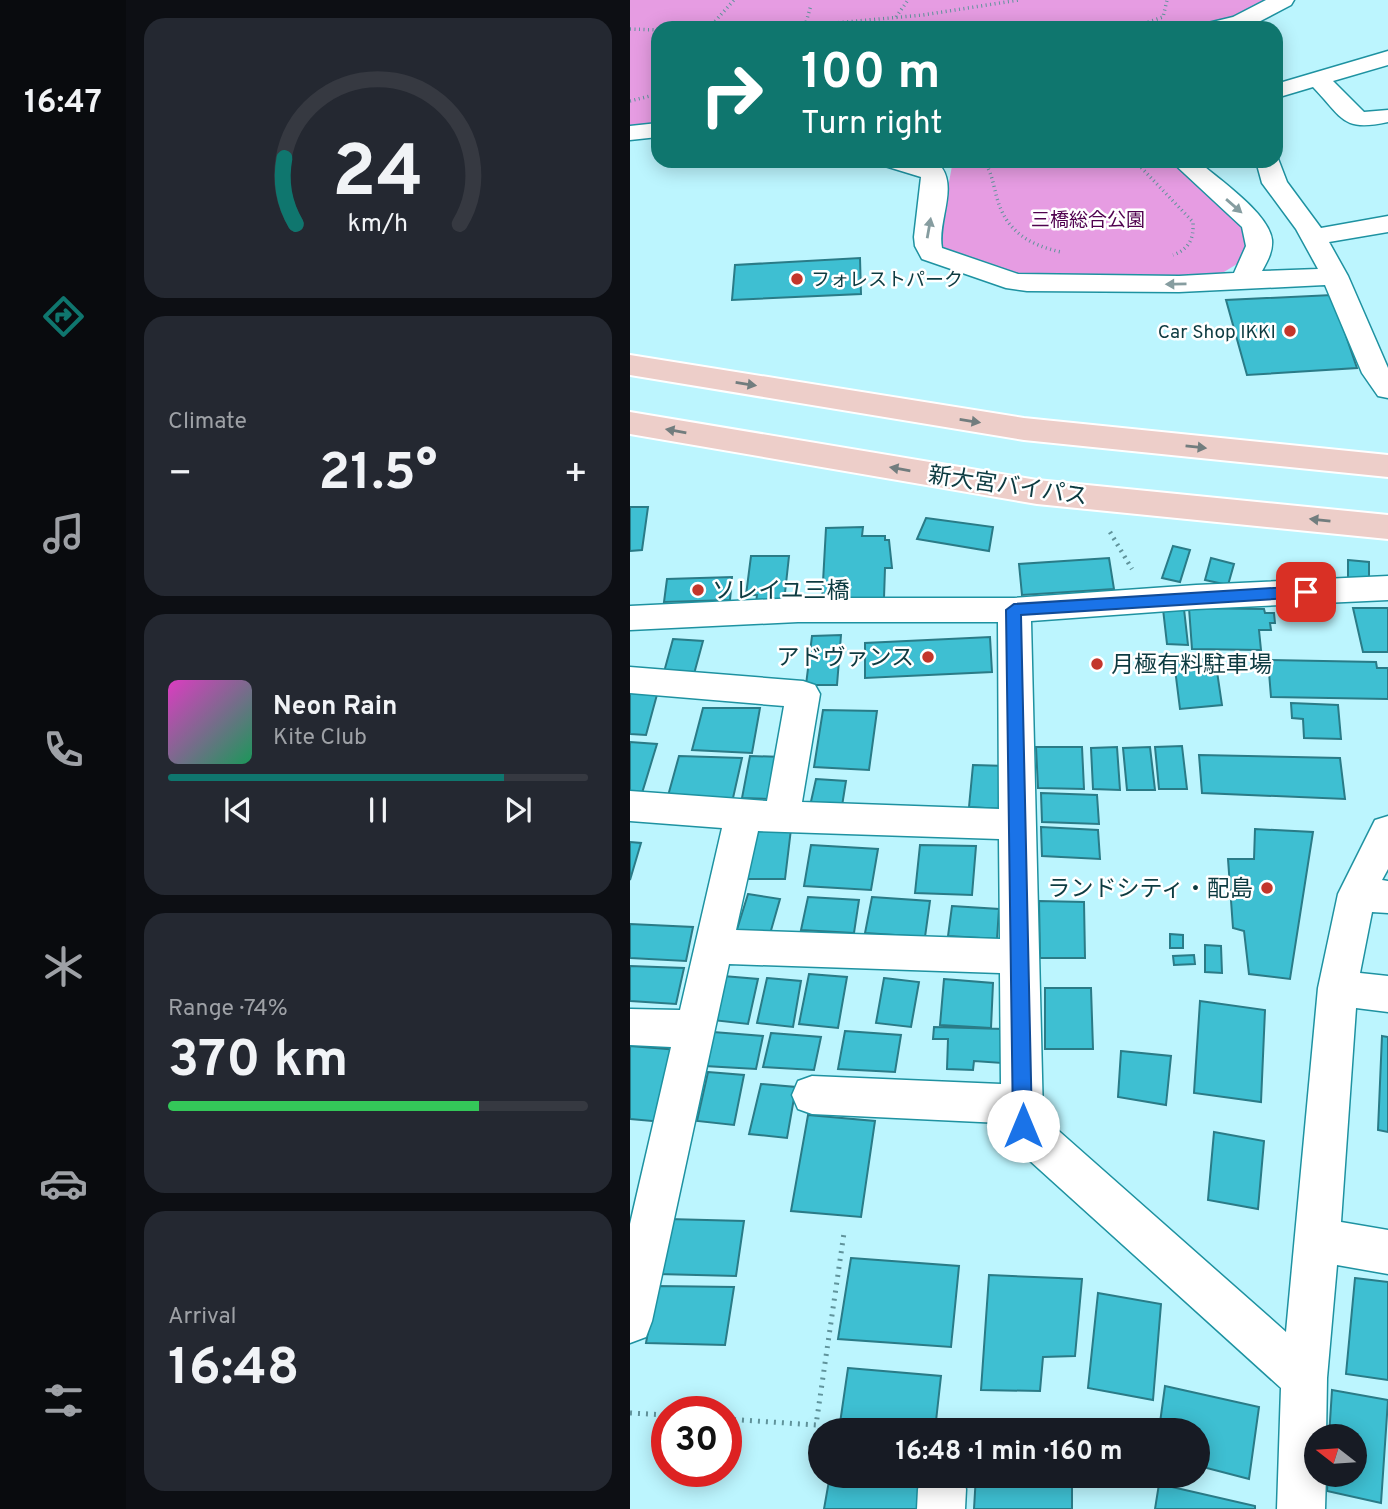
<!DOCTYPE html>
<meta charset="utf-8">
<style>
:root{--surface:#171b24;--page:#242831;--text:#f1f3f6;--muted:#9ea1a6;--line:#363941;--accent:#0f766e}
body{margin:0;font-family:Overpass,"Noto Sans JP",sans-serif;background:var(--page);color:var(--text);height:100vh;display:flex;flex-direction:column;font-size:26px;white-space:nowrap}
*{box-sizing:border-box;margin:0}
p{font-size:23px;color:var(--muted)}
.icon{flex:none;width:38px;height:38px;fill:none;stroke:currentColor;stroke-width:2;stroke-linecap:round;stroke-linejoin:round}
.map{position:relative;flex:1;overflow:hidden}
.sheet{display:flex;flex-direction:column;gap:18px;padding:18px;background:#0d0f14;width:504px}
.sheet>*{flex:none}
.top-card{position:absolute;left:21px;top:21px;width:632px;height:147px;border-radius:21px;box-shadow:0 4px 18px #0003;background:#0f766e;color:#fff;overflow:hidden}
.needle{width:46px;rotate:287deg}
.buttons{position:absolute;left:674px;top:1424px;display:grid;gap:14px}
.buttons a{display:grid;place-items:center;width:63px;height:63px;border-radius:50%;background:var(--surface);box-shadow:0 4px 18px #0003;font-size:35px}
.speed{position:absolute;left:21px;top:1396px;display:flex;gap:14px;font-size:35px;font-weight:700;text-align:center}
.speed>*{display:grid;place-content:center;width:91px;height:91px;border-radius:50%;background:var(--surface);box-shadow:0 4px 18px #0003;line-height:1}
.speed .limit{border:10px solid #d22;background:#fff;color:#111}
.pin{position:absolute;display:grid;place-items:center;width:60px;height:60px;color:#fff;margin:-30px;border-radius:14px;box-shadow:0 4px 10px #0006}
.me{position:absolute;width:77px;margin:-38px;rotate:0deg;stroke-linejoin:round;filter:drop-shadow(0 0 5px #0008)}
.turn{display:flex;align-items:center;gap:24px;height:147px;padding:0 35px;font-size:32px}
.turn .icon{width:91px;height:91px;stroke-width:2.5}
.turn b{display:block;font-size:49px;line-height:60px}
.big{font-size:52px;font-weight:700;line-height:1.1}
.sheet .tile{flex:1;display:flex;flex-direction:column;justify-content:center;gap:10px;min-width:0;padding:0 24px;border-radius:21px;background:var(--page)}
.sheet .dial{align-items:center;gap:0}
.dial svg{height:182px;overflow:visible;fill:none;stroke:var(--line);stroke-width:7;stroke-linecap:round;text-anchor:middle}
.dial text{fill:var(--text);stroke:none}
.song{display:flex;align-items:center;gap:21px}
.cover{width:84px;height:84px;border-radius:10px;background:linear-gradient(135deg,hsl(310 70% 55%),hsl(150 70% 35%))}
.played{height:7px;border-radius:4px;background:linear-gradient(90deg,var(--accent) 80%,var(--line) 80%)}
.keys{display:flex;justify-content:space-around;direction:ltr}
.heat{display:flex;justify-content:space-between;align-items:center;font-size:38px;direction:ltr}
.charge{height:10px;border-radius:5px;background:linear-gradient(90deg,#34c759 74%,var(--line) 0)}
.trip{position:absolute;left:178px;top:1418px;width:402px;height:70px;border-radius:35px;background:var(--surface);box-shadow:0 4px 18px #0003;font-weight:700;line-height:70px;text-align:center}
main{display:flex;flex:1;min-height:0}
.tabs{display:flex;flex-direction:column;width:126px;justify-content:space-around;align-items:center;background:#090b0e;color:var(--muted)}
.tabs .icon{width:49px;height:49px}
.tabs .active{color:var(--accent)}
.tabs b{font-size:32px;color:var(--text)}
.map>svg:first-child{display:block}
</style>
<main>
<nav class="tabs">
<b>16:47</b>
<svg class="icon active" aria-label="directions" viewBox="0 0 24 24"><path d="M12 3l9 9-9 9-9-9zM9 14v-3h6M13 9l2 2-2 2"/></svg>
<svg class="icon" aria-label="music" viewBox="0 0 24 24"><path d="M9 18V5l10-2v13"/><circle cx="6" cy="18" r="3"/><circle cx="16" cy="16" r="3"/></svg>
<svg class="icon" aria-label="phone" viewBox="0 0 24 24"><path d="M5 4h4l2 5-3 2q2 4 5 5l2-3 5 2v4C11 20 4 13 5 4z"/></svg>
<svg class="icon" aria-label="climate" viewBox="0 0 24 24"><path d="M12 3v18M4 7l16 10M4 17L20 7"/></svg>
<svg class="icon" aria-label="car" viewBox="0 0 24 24"><path d="M5 17H2v-5l4-1 3-4h7l3 4 3 1v5h-3M9 17h6M6 11h13"/><circle cx="7" cy="17" r="2"/><circle cx="17" cy="17" r="2"/></svg>
<svg class="icon" aria-label="filters" viewBox="0 0 24 24"><path d="M4 7h16M4 17h16"/><circle cx="9" cy="7" r="2"/><circle cx="15" cy="17" r="2"/></svg>
</nav>
<section class="sheet">
<div class="tile dial"><svg viewBox="0 0 100 80">
<path d="M14 69A42 42 0 1 1 86 69"/>
<path d="M14 69A42 42 0 0 1 9 40" stroke="#0f766e"/>
<text x="50" y="56" font-size="32" font-weight="700">24</text>
<text x="50" y="72" font-size="11">km/h</text>
</svg></div>
<div class="tile"><p>Climate</p>
<div class="heat"><a>−</a><b class="big">21.5°</b><a>+</a></div>
</div>
<div class="tile">
<div class="song"><i class="cover"></i><div><b>Neon Rain</b><p>Kite Club</p></div></div>
<div class="played"></div>
<div class="keys"><svg class="icon" aria-label="previous" viewBox="0 0 24 24"><path d="M18 5L8 12l10 7zM5 5v14"/></svg><svg class="icon" aria-label="pause" viewBox="0 0 24 24"><path d="M8 5v14M16 5v14"/></svg><svg class="icon" aria-label="next" viewBox="0 0 24 24"><path d="M6 5l10 7-10 7zM19 5v14"/></svg></div>
</div>
<div class="tile"><p>Range · 74%</p><b class="big">370 km</b><div class="charge"></div></div>
<div class="tile"><p>Arrival</p><b class="big">16:48</b></div>
</section>
<div class="map">
<svg width="758" height="1509" viewBox="0 0 758 1509">
<rect width="100%" height="100%" fill="#bcf5fe"/>
<path fill="#e69ce2" d="M0,0h639l-33,18 -36,10h-542v96l-28,3z
M304,161h239l69,65 5,8 -1,19 -9,11 -13,8 -22,5 -181,-1 -76,-24 -8,-7 15,-79z"/>
<path fill="#3ebfd2" stroke="#2a7b87" stroke-width="2" d="M230,258l1,36 -129,6 3,-35z
M702,295l25,73 -110,7 -21,-75z
M0,507h18l-6,43 -12,1z
M296,518l67,9 -4,24 -72,-12z
M233,527l-1,9h23v4h4l3,28h-7l-1,30 -62,2 4,-72z
M543,546l17,4 -10,32 -18,-4z
M121,556h38l-5,46 -28,1 1,-8h-11z
M479,558l5,31 -92,6 -3,-31z
M581,558l23,6 -6,21 -23,-5z
M718,560l21,2v20l-21,-3z
M102,577l-2,23 -66,2 3,-23z
M559,608l75,1 1,4h9l1,10h-5l1,7h-12l2,20 -69,-1z
M723,608h35v44h-25z
M533,609h21l4,36 -21,-1z
M211,635l-4,50h-31l6,-49z
M360,637l2,35 -127,6v-35z
M43,639l30,2 -9,33 -30,-2z
M585,658l7,47 -42,4 -6,-48z
M638,660l108,2 1,6h11v31l-117,-2z
M0,690l28,1 -12,44 -16,-1z
M661,703l47,2 3,34 -37,-1 -1,-19 -11,-1z
M73,708h57l-8,45 -60,-3z
M193,710l54,1 -8,59 -55,-3z
M0,742l27,2 -15,49 -12,-2z
M552,746l5,43h-28l-4,-42z
M406,747h46l2,42 -46,-1z
M487,747l3,43 -27,-1 -2,-41z
M520,747l5,43h-28l-4,-42z
M569,755l141,3 5,41 -143,-6z
M49,756l63,2 -11,49 -65,-4z
M120,756l33,1 -10,42 -31,-1z
M343,765l34,1 -4,43 -34,-2z
M186,779l30,2 -4,25h-32z
M411,793l56,2 2,29 -57,-2z
M411,827l57,3 2,29 -58,-3z
M124,828l37,1 -6,50h-38z
M625,829l58,3 -23,147 -41,-5 -5,-43 -11,-3 -5,-69h26z
M0,842l11,1 -11,37z
M181,845l67,4 -7,41 -67,-4z
M290,845l56,1 -4,49 -57,-2z
M118,894l32,5 -12,42 -33,-5z
M178,897l51,3 -5,33 -53,-3z
M242,897l58,4 -5,36 -60,-4z
M409,901l45,1 1,56h-45z
M322,906l47,3 -2,30 -49,-3z
M0,924l63,3 -7,34 -56,-3z
M540,934l13,1v13h-13z
M575,945l16,1 1,27 -17,-1z
M564,955l1,9 -21,1 -1,-9z
M0,966l54,2 -8,36 -46,-3z
M179,974l38,3 -9,51 -39,-4z
M93,976l35,3 -10,45 -36,-4z
M137,978l34,3 -8,46 -36,-4z
M254,978l35,4 -8,45 -35,-4z
M314,979l49,4 -2,45 -51,-3z
M415,988h46l2,61h-48z
M570,1001l65,9 -4,92 -67,-9z
M304,1027l70,2 -2,34 -28,-2 -1,9 -26,-1 1,-30h-15z
M215,1031l56,4 -6,37 -57,-3z
M83,1032l50,4 -7,33 -51,-3z
M141,1033l50,4 -7,33 -51,-3z
M752,1036l6,1v95l-10,-2z
M0,1046l49,4 -16,72 -33,-3z
M491,1051l50,5 -5,49 -48,-8z
M78,1072l36,3 -10,50 -37,-4z
M131,1084l35,3 -9,51 -38,-4z
M178,1115l67,6 -14,96 -70,-6z
M584,1132l50,9 -6,68 -50,-9z
M38,1219l76,2 -8,55 -78,-2z
M221,1258l108,8 -8,81 -113,-8z
M359,1275l93,4 -7,77 -32,1 -3,34 -59,-1z
M725,1278l33,4v98l-42,-6z
M26,1286l78,1 -9,58 -79,-2z
M468,1293l63,11 -8,96 -65,-12z
M218,1368l93,8 -6,54h-96z
M535,1386l94,21 -10,72 -50,-13v-36h-40z
M702,1390l56,10 -7,103 -54,-12 1,-16h26v-38h-25z
M200,1475l96,10 -3,24h-99z
M346,1475h96v34h-98z
M529,1484l96,22v3h-100z"/>
<g fill="none" stroke-linecap="round" stroke-linejoin="round">
<defs>
<path id="street" d="M636,0h28l-3,5 -42,22 -44,1 3,-5 25,-6z
M758,51v14l-55,16 31,31 24,-2v12c-46,10 -45,-4 -75,-35l-37,11v-14z
M28,123v14l-28,3v-14z
M647,156l10,26 34,46 67,-12v16l-59,10 19,34 40,92v30l-10,-2 -16,-23 -37,-88 -146,7 -152,-1 -21,-3 -84,-29 -7,-13 -1,-9 7,-60 -36,-11 -3,-5h38l22,7c15,22 -5,55 0,80l76,26 161,2 55,-3 12,-27 -4,-19 -71,-66h27c20,18 71,52 74,79 1,12 -5,22 -10,31l56,-2 -22,-40 -34,-46 -6,-22h20z
M758,576v24l-192,9 -165,12 12,496 243,215 32,-344 20,-94 37,-74 13,-4v53l-6,11 6,1v32l-16,-1 -12,61 28,3v36l-32,-4 -15,214 47,8v44l-51,-9 -10,113 -1,59h-10v38h10l-1,34h-48l4,-121 -274,-248 -6,-17 -189,-9 -14,-5 -6,-14 6,-14 14,-5 189,8 -1,-111 -271,-9 -77,357 -6,16 -16,6v-119l41,-177 -41,-2v-36l50,1 42,-182 -92,-7v-30l137,10 17,-95 -154,-13v-26l173,14 12,4 5,9 -18,108 197,7 -1,-187h-200l-168,8v-24l168,-8h216l182,-13zM128,831l241,8 1,100 -264,-9z
M294,1475h36l6,14 -1,20h-48l1,-20z"/>
<path id="highway" d="M0,355l394,63 364,37v22l-364,-37 -394,-65z
M0,412l407,68 351,35v24l-351,-35 -407,-70z"/>
</defs>
<use href="#street" stroke="#1e92a1" stroke-width="3"/>
<use href="#highway" stroke="#fff" stroke-width="4"/>
<path stroke="#60939b" stroke-width="3.5" stroke-dasharray="1 3.5" stroke-linecap="butt" d="M266,17l12,-17
M175,26l6,-21
M79,28l25,-28
M150,28l143,-13 96,-15
M501,28l32,-11 4,-17
M0,29l28,1
M0,101l28,-7
M354,161c8,12 9,23 13,37 9,33 32,47 64,54
M505,161l58,61c1,17 -4,27 -20,33"/>
<path stroke="#60939b" stroke-width="4.5" stroke-dasharray="2 5" stroke-linecap="butt" d="M480,532l22,37"/>
<path stroke="#60939b" stroke-width="5" stroke-dasharray="2 6" stroke-linecap="butt" d="M0,1413l37,2
M96,1419l90,6 28,-192"/>
<use href="#street" fill="#fff" fill-rule="evenodd"/>
<use href="#highway" fill="#edcec9" fill-rule="evenodd"/>
</g>
<defs><path id="oneway-solid" d="M-6-.8H1V-3.2L6.5 0L1 3.2V.8H-6Z" transform="scale(1.75)"/></defs>
<g fill="#869da0">
<use href="#oneway-solid" transform="translate(604 206) rotate(41)"/>
<use href="#oneway-solid" transform="translate(299 228) rotate(-80)"/>
<use href="#oneway-solid" transform="translate(546 284) rotate(179)"/>
</g>
<g fill="#727d7e">
<use href="#oneway-solid" transform="translate(116 384) rotate(9)"/>
<use href="#oneway-solid" transform="translate(340 421) rotate(9)"/>
<use href="#oneway-solid" transform="translate(46 431) rotate(-170)"/>
<use href="#oneway-solid" transform="translate(566 447) rotate(6)"/>
<use href="#oneway-solid" transform="translate(270 469) rotate(-170)"/>
<use href="#oneway-solid" transform="translate(690 520) rotate(-174)"/>
</g>
<path fill="#1a73e8" stroke="#114b97" stroke-width="2" d="M676,586l7,6 -7,5 -285,18 11,511 -3,7 -6,2 -7,-2 -3,-7 -7,-516 8,-6z"/>
<g fill="#c3362b" stroke="#fff" stroke-width="2.5">
<circle cx="167" cy="279" r="7"/>
<circle cx="660" cy="331" r="7"/>
<circle cx="68" cy="590" r="7"/>
<circle cx="298" cy="657" r="7"/>
<circle cx="467" cy="664" r="7"/>
<circle cx="637" cy="888" r="7"/>
</g>
<g text-anchor="middle" stroke-width="5" stroke-linejoin="round" paint-order="stroke">
<g font-size="19" fill="#50024f" stroke="#fff">
<text x="458" y="226">三橋総合公園</text>
</g>
<g font-size="19" fill="#0d3b41" stroke="#fff" text-anchor="start">
<text x="181" y="286">フォレストパーク</text>
<text x="646" y="338" text-anchor="end">Car Shop IKKI</text>
</g>
<g font-size="23" fill="#0d3b41" stroke="#fff">
<text transform="translate(378 485) rotate(8)" y="8">新大宮バイパス</text>
</g>
<g font-size="23" fill="#0d3b41" stroke="#fff" text-anchor="start">
<text x="82" y="598">ソレイユ三橋</text>
<text x="284" y="665" text-anchor="end">アドヴァンス</text>
<text x="481" y="672">月極有料駐車場</text>
<text x="623" y="896" text-anchor="end">ランドシティ・配島</text>
</g>
</g>
</svg>
<div class="buttons">
<a><svg class="needle" viewBox="-14 -14 28 28"><path d="M0-13l5 13h-10z" fill="#e53935"/><path d="M0 13l5-13h-10z" fill="#9ea1a6"/></svg></a>
</div>
<div class="speed"><div class="limit">30</div></div>
<div class="pin" style="left:676px;top:592px;background:#d93025"><svg class="icon" aria-label="arrive" viewBox="0 0 24 24"><path d="M6 21V4h12l-3 4 3 4H6"/></svg></div>
<svg class="me" style="left:393px;top:1126px" viewBox="-20 -20 40 40"><circle r="19" fill="#fff"/><path d="M0-13L10 11 0 6-10 11z" fill="#1a73e8"/></svg>
<div class="trip">16:48 · 1 min · 160 m</div>
<div class="top-card">
<div class="turn"><svg class="icon" aria-label="right" viewBox="0 0 24 24"><path d="M7 20v-9h11M14 6l5 5-5 5"/></svg><div><b>100 m</b>Turn right</div></div>
</div>
</div>
</main>
